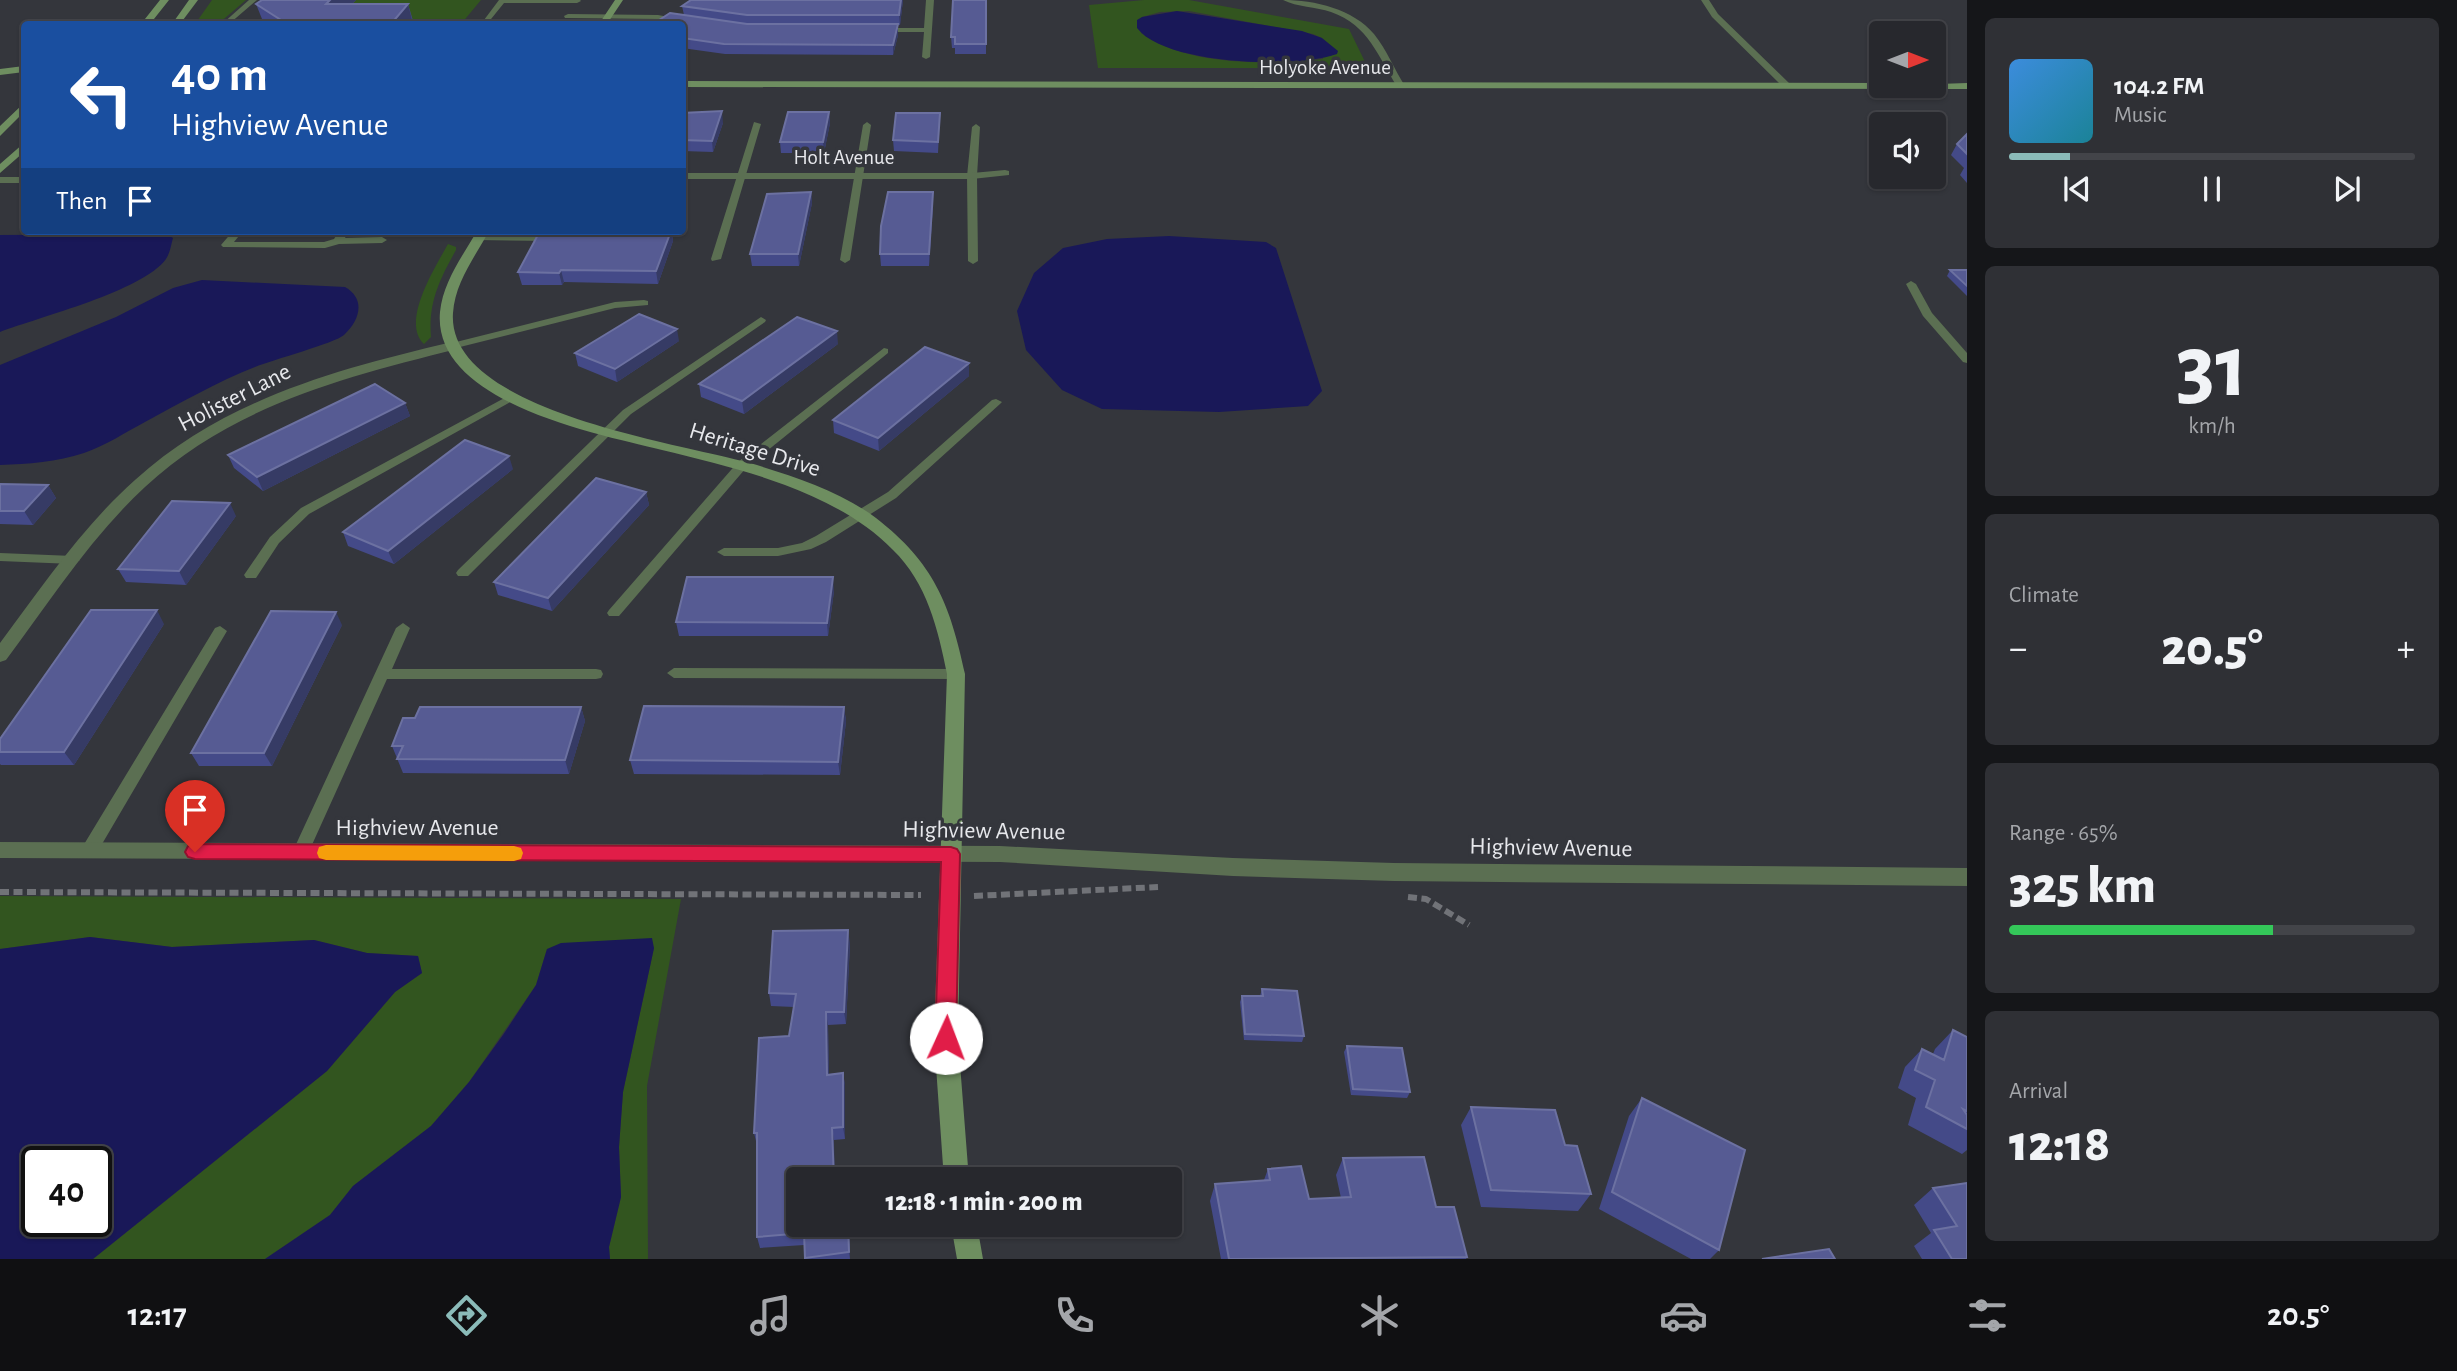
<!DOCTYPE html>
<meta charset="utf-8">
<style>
:root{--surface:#27282d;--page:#2f3035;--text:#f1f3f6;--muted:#a4a6aa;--line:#434449;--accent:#8bbbb9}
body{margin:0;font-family:"Alegreya Sans",sans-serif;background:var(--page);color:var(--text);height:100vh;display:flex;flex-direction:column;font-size:26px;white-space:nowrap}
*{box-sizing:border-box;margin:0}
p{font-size:23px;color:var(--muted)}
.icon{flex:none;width:38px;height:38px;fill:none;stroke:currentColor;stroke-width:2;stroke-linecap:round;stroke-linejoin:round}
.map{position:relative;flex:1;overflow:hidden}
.side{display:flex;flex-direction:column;gap:18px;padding:18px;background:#151619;width:490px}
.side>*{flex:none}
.banner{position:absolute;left:21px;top:21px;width:665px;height:214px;border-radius:7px;box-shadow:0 2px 5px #0004,0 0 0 2px var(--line);background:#1a4fa0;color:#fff;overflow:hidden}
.needle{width:46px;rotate:90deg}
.fabs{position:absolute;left:1869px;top:21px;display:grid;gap:14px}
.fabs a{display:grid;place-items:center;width:77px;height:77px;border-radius:7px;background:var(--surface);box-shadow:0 2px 5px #0004,0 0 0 2px var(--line);font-size:35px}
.speed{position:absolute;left:21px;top:1146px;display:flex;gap:14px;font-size:35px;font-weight:700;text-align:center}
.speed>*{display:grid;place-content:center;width:91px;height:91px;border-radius:50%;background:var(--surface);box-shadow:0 2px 5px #0004,0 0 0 2px var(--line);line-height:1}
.speed .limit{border:4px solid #111;border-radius:10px;background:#fff;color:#111}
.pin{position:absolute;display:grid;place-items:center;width:60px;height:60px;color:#fff;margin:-72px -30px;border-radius:50% 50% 50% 0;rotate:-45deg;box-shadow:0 0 7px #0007}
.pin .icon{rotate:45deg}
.me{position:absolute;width:77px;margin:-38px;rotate:2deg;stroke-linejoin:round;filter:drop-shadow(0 0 5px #0008)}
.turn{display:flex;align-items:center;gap:24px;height:147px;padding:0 35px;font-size:32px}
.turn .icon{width:91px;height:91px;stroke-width:2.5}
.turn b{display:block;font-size:49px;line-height:60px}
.then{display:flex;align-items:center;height:66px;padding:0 35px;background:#0003;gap:14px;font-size:26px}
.big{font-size:52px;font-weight:800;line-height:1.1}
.side .card{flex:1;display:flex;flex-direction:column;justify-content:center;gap:10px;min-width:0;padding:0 24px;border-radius:10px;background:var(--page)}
.side .dial{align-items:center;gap:0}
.dial b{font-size:91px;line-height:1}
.song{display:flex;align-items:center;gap:21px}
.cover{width:84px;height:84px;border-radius:10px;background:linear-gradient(135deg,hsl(210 70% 55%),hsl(190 70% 35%))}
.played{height:7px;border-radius:4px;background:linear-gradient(90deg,var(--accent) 15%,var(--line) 15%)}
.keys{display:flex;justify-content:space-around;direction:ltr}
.heat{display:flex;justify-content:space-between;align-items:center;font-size:38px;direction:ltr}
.charge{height:10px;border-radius:5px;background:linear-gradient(90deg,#34c759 65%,var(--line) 0)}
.trip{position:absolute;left:786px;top:1167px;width:396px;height:70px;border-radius:7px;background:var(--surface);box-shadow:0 2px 5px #0004,0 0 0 2px var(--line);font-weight:800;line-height:70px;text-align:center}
.tabs{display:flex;height:112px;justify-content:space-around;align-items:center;background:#101012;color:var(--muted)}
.tabs .icon{width:49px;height:49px}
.tabs .on{color:var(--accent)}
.tabs b{font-size:32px;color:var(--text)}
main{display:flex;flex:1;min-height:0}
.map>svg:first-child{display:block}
</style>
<main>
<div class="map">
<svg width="1967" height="1259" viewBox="0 0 1967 1259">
<rect width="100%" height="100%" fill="#34363c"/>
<path fill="#32551f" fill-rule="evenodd" d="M212,0h34l-28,24h-23z
M351,0h130l-20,24h-47l-69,-21z
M1144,0h45l160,29 19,39h-270l-9,-63zM1189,11l124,23 9,4 1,21c-54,6 -137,7 -182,-26l1,-16 18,-5z
M448,244l8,3v3c-16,29 -28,52 -25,87l-7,7c-24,-22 12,-78 24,-100z
M0,896l681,3 -34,187 1,173h-38l-1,-12 12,-50 -2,-50 4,-55 31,-144 -107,1 -11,36 -67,97 -38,44 -78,60 -23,29 -65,44h-172l234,-188 68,-79 27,-19 -4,-17 -51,-3 -53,-13 -142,7 -82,-10 -90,12z"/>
<path fill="#191858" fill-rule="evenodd" d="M1177,11l125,20 20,7 16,13 -1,3c-41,15 -172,11 -200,-26v-8l5,-3z
M166,234l7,4c-2,7 -3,15 -7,21 -23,32 -127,58 -166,73v-97z
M1169,236l97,6 10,6 46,143 -14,15 -89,6 -117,-3 -40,-19 -36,-40 -9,-39 17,-38 29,-25 44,-9z
M202,280l143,7c21,12 15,33 -1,48 -9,8 -72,25 -89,32 -38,15 -73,35 -110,55 -19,10 -40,24 -61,31 -27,9 -56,11 -84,12v-100l116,-48 57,-29z
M90,937l82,10 142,-7 53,13 51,3 4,17 -27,19 -68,79 -234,188h-93v-310zM96,1162v60h-59v-60z
M652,938l2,10 -31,144 -4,55 2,50 -12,50 1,12h-345l65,-44 23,-29 78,-60 38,-44 34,-47 33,-50 11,-36 14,-6z"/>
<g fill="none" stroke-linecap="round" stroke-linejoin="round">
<path stroke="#717378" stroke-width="6" stroke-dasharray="9 4.5" stroke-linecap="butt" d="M0,892l921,3
M974,896l184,-9
M1408,897l18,2 43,26"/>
<path fill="#5b6f52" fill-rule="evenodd" d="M249,0h8l-28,24h-7z
M499,0h81l1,1 -4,2h-73l-17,21h-6z
M926,0h8l-4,57 -4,2 -4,-2 2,-25h-45l-4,-2 4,-2h45z
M1283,0c32,0 70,9 91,34 13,16 20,35 31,52l-1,2h-6c-20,-31 -29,-63 -67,-76 -15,-5 -34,-5 -48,-12z
M1701,0h8l9,14 72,70v4h-6l-72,-71z
M568,14l90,1 27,5 -4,2 -23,-3 -93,-1 -1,-2z
M754,122l7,2 -40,135 -9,2 -1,-2z
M867,122l4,3 -21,135 -5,3 -5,-3 23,-135z
M976,124l4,3 -3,49 1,85 -5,3 -5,-3 -1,-85 5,-49z
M0,177h24v6h-24z
M233,231h10l-9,11h90l10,-3 5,-8h10l-4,7 37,-1 5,3 -5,3 -43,1 -14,4 -102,-1 -2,-2z
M479,235h76l5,3 -5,3 -79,-1v-4z
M1911,281l5,3 16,29 35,40v10l-4,-1 -40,-46 -17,-32z
M644,300l4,1v4l-33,3 -163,41 -5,-3 1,-2 167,-42z
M761,317l5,3 -1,2 -134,92 -163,162h-10l-2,-3 2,-3 165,-160z
M884,348l4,1v4l-142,115 -127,148h-10l-2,-3 2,-3 129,-148z
M510,395l4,1v4l-205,114 -30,29 -23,35h-10l-2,-3 26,-38 31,-29z
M996,399l6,3 -2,2 -104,94 -70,44 -15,7 -33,7h-54l-7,-4 7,-4h54l24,-5 14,-7 72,-44 104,-92z
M0,553l73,3 7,4 -7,4 -73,-3z
M403,623l7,5 -18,41h204l5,1 2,4 -2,4 -5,1h-209l-81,179 -6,2 -6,-2 -2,-5 104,-225z
M220,626l7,5 -132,225 -6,2 -6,-2 -2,-5 2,-5 132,-218z
M674,668l282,1 5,1 2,4 -2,4 -5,1 -282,-1 -7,-5z"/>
<path fill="#5b6f52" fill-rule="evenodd" d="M1005,170l4,1v4l-37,4h-290v-6h290z
M452,342l7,4 -2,3c-112,28 -225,57 -312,138 -54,50 -95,114 -139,173l-6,2v-19c42,-56 82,-116 135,-163 89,-81 203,-111 317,-138z
M0,842l1000,4 233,12 161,5 573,5v18l-573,-5 -161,-5 -233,-14 -1000,-4z"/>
<path fill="#6e8e60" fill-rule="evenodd" d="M160,0h9l-19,24h-9z
M189,0h9l-18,24h-8z
M615,0h8l-16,24h-8z
M24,66v6l-24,3v-6z
M682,81l1199,2v3l86,-3v6l-1285,-2z
M24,103v9l-24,24v-10z
M24,143v9l-24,21v-9z
M477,231h12c-14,26 -34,51 -36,82 -7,98 227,130 297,150 43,13 90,28 126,55 58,45 74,86 89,156l-7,364 11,142h-25l-10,-142 13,-364c-9,-45 -20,-91 -54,-124 -30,-31 -69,-50 -108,-65 -40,-15 -82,-25 -123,-35 -63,-16 -230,-47 -222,-138 3,-30 22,-55 37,-81z
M951,1225h26l6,34h-26z"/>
</g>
<path fill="#444a88" d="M262,0h94l-4,4h56l6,20h-150l-8,-20z
M903,0l-3,25h-2v10l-5,20 -168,-1 -43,-6 2,-33 -2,-9z
M986,0v54h-31v-6h-3l-1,-11z
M829,112l1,11 -6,30h-43l-1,-11z
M682,113l41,10 -10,29 -31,-1z
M940,113l-2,40 -44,-2 -1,-11z
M1967,134v49l-7,-8 4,-7 -13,-13 6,-11z
M811,192l1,11 -13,63h-47l-2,-12z
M933,204l-4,62h-48l-1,-12z
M540,231h137l-2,5 -3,-2 1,7 -15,43 -94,-2 -2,3h-40l-4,-13z
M1950,270h17v26l-20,-20z
M679,341l-62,41 -39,-16 -3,-13z
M838,344l-94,70 -43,-17 -2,-13z
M969,363v13l-90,75 -45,-18 -1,-13z
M405,403l5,13 -147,75 -29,-23 -6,-13z
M513,469l-119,95 -46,-18 -5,-14z
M0,484l48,1 8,13 -23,27 -33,-1z
M646,492l3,13 -97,106 -54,-16 -4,-13z
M236,516l-50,69 -60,-3 -8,-13z
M834,591l-6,45h-149l-3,-14z
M164,624l-90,141h-73l-1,-1v-25z
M342,625l-70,141h-73l-8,-13z
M581,707l4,14 -16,53 -166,-1 -11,-27 23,-28z
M844,707l2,14 -6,54 -206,-1 -4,-14z
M850,943l-4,81 -18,1 1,49 14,-1 2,12v54l-11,1 -36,40 51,45 1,34h-45l-1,-14 -44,3 -3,-11v-92l-3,-12 35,-97 5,-29 -23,-1 -2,-13z
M1262,989l42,47 -2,6 -58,-2 -4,-38 2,-6h18z
M1953,1030l14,7v113l-5,4 -54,-29 8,-27 -18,-10 7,-21 17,-18 11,5 2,-5z
M1347,1046l63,46 -3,6 -56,-3 -7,-43z
M1642,1098l77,152 -9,9h-19l-92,-50 30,-93z
M1471,1107l94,38 26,49 -13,17 -97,-4 -20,-82z
M1343,1158l93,49 31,50 -1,2h-245l-11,-58 5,-17 49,-4 4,-11 41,30 32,-1 -5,-23z
M1967,1183v76h-45l-8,-13 17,-13 -17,-28 19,-17z"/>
<path fill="#363b65" d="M330,0h26l-23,24 -7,-20z
M901,0h2l-3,25 -1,-10z
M408,4l5,20h-22z
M898,24v11l-5,20v-10z
M722,111l1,12 -10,29 -1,-11z
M829,112l1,11 -6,30 -1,-11z
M686,188l2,12 -6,15v-17z
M811,192l1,11 -13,63 -1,-12z
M933,192v12l-4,62v-12z
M671,231l2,10 -15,43 -2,-13z
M561,270l3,12 -2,3 -3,-12z
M677,329l2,12 -62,41 -2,-13z
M837,331l1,13 -94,70 -2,-13z
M969,363v13l-90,75 -1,-13z
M405,403l5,13 -147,75 -6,-14z
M509,456l4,13 -119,95 -6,-13z
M48,485l8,13 -23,27 -9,-14z
M646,492l3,13 -97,106 -4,-13z
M230,503l6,13 -50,69 -7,-14z
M833,577l1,14 -6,45 -1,-13z
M157,610l7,14 -90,141 -10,-13z
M336,612l6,13 -70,141 -8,-13z
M581,707l4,14 -16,53 -4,-14z
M844,707l2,14 -6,54 -2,-13z
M848,930l2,13 -4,81 -2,-12z
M826,1012l2,13 1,62 -2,-12z
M843,1073l2,12v54l-2,-12z
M832,1128l2,12 1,40h-1z
M848,1225h1l1,34 -1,-7z"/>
<path fill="#565b93" stroke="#6c71a1" stroke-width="2" d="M262,0h68l-4,4h82l-17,20h-94l-8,-4h-8l-25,-16z
M691,0h210l-2,15h-152l-65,-9z
M953,0h33v44h-31v-7h-4z
M670,13l77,11h151l-5,21 -169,-1 -42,-6v-14h-29z
M722,111l-10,30 -30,-1v-27z
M788,112h41l-6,30h-43z
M896,113h44l-2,29 -45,-2z
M1967,134v20l-10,-10z
M811,192l-13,62h-48l17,-60z
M888,192h45l-4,62h-49l1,-28z
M540,231l127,1 4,-1 -15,40 -95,-1 -2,3 -41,-1z
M1950,270h17v16z
M639,314l38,15 -62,40 -40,-16z
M797,317l40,14 -95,70 -43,-17z
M925,347l44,16 -91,75 -45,-18z
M375,384l30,19 -148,74 -29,-22z
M465,440l44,16 -121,95 -45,-19z
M596,478l50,14 -98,106 -54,-16z
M0,484l48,1 -24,26h-24z
M172,501l58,2 -51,68 -61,-2z
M687,577h146l-6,46 -151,-1z
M91,610h66l-93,142h-64v-13z
M271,611l65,1 -72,141h-73z
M644,706l200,1 -6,55 -208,-2z
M420,707h161l-16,53 -168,-1 6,-13h-11l11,-28h12z
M848,930l-4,82h-18l1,63 16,-2v54l-11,1 2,52h-36v45h50l1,27 -44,6 -1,-25 -47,4v-104h-3l5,-95 30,-2 7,-42 -27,-1 4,-62z
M1262,989l35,2 7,45 -59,-2 -3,-38h21z
M1953,1030l14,7v74l-4,-2 4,6v14l-41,-22 9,-27 -20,-10 7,-21 22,11z
M1347,1046l55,2 8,44 -57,-3z
M1642,1098l103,52 -26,100 -107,-58z
M1471,1107l84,3 10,35 12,1 14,48 -100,-4z
M1424,1157l12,50h18l13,50 -238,2 -14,-75 55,-4 -2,-11 33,-3 8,33 42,-2 -8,-39z
M1967,1183v76h-15l-18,-29 23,-4 -24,-38z
M1829,1249l6,10h-73z"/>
<path fill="#e11d48" stroke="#92132f" stroke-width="2" d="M195,844l756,3 6,2 3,5 -4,184 -3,7 -7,3 -8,-3 -3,-7 6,-176 -746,-3 -7,-2 -3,-5 3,-6z"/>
<path fill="#f59e0b" d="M326,845l188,1 7,2 2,5 -2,6 -7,2 -188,-1 -7,-2 -2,-5 2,-6z"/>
<g text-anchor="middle" stroke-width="7" stroke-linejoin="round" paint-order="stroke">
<g font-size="21" fill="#e7e8ec" stroke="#34363c">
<text x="1325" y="74">Holyoke Avenue</text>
<text x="844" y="164">Holt Avenue</text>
</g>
<g font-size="24" fill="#e7e8ec" stroke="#34363c">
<text transform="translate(234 397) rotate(-27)" y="8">Holister Lane</text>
<text transform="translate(755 449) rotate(17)" y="8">Heritage Drive</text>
<text x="417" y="835">Highview Avenue</text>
<text transform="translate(984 830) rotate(1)" y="8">Highview Avenue</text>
<text transform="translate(1551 847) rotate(1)" y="8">Highview Avenue</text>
</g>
</g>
</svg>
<div class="fabs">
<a><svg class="needle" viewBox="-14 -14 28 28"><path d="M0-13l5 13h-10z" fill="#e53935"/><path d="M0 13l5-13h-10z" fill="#a4a6aa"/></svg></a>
<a><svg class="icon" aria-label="sound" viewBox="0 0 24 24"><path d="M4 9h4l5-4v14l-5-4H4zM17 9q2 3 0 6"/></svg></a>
</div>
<div class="speed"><div class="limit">40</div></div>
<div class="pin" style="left:195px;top:852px;background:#d93025"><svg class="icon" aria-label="arrive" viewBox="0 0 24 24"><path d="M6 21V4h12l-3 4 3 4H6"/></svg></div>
<svg class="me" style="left:946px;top:1038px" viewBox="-20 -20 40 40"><circle r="19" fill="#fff"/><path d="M0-13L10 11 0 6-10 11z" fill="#e11d48"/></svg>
<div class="trip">12:18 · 1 min · 200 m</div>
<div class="banner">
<div class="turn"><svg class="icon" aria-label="left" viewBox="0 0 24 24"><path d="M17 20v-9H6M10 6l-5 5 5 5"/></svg><div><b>40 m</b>Highview Avenue</div></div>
<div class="then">Then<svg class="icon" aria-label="arrive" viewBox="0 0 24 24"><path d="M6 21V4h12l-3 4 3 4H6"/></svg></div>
</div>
</div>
<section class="side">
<div class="card">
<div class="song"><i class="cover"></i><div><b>104.2 FM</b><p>Music</p></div></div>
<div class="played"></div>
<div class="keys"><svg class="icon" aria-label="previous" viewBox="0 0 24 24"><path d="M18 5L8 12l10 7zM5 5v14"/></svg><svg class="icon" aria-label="pause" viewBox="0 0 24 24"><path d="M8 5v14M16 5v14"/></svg><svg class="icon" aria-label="next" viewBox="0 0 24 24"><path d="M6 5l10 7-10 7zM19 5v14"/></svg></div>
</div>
<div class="card dial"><b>31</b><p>km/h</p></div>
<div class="card"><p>Climate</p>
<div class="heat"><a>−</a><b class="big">20.5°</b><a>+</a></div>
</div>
<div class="card"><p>Range · 65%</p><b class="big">325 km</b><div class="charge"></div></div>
<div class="card"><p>Arrival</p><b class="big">12:18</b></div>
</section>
</main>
<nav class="tabs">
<b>12:17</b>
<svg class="icon on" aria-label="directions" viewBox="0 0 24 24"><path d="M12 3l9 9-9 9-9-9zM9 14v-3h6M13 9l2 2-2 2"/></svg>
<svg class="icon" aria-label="music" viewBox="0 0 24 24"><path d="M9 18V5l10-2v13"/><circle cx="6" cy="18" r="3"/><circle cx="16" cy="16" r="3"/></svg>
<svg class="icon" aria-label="phone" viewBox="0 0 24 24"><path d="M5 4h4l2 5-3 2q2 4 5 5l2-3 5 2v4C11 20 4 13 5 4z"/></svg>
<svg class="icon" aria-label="climate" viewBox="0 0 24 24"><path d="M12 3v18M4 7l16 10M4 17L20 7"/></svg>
<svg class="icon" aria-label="car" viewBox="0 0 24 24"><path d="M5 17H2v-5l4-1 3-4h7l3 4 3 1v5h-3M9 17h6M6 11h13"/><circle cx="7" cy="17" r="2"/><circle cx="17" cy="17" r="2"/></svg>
<svg class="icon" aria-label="filters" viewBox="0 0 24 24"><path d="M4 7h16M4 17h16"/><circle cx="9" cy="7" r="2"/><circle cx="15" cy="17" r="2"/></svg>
<b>20.5°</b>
</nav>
